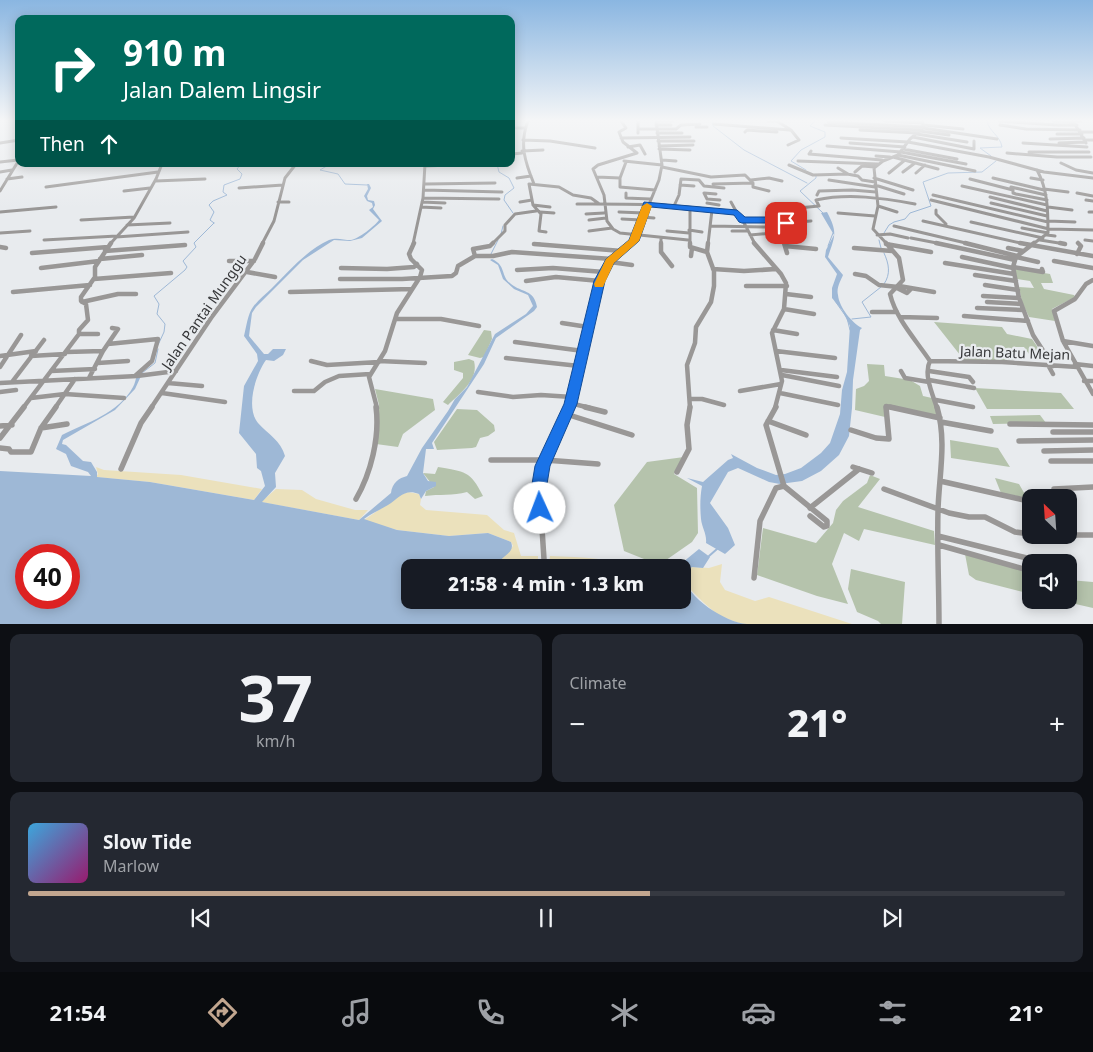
<!DOCTYPE html>
<meta charset="utf-8">
<style>
:root{--surface:#171b24;--page:#242831;--text:#f1f3f6;--muted:#9ea1a6;--line:#363941;--accent:#c2a68f}
body{margin:0;font-family:"Noto Sans",sans-serif;background:var(--page);color:var(--text);height:100vh;display:flex;flex-direction:column;font-size:19px;white-space:nowrap}
*{box-sizing:border-box;margin:0}
p{font-size:16px;color:var(--muted)}
.icon{flex:none;width:28px;height:28px;fill:none;stroke:currentColor;stroke-width:2;stroke-linecap:round;stroke-linejoin:round}
.map{position:relative;height:624px;overflow:hidden}
.panel{display:flex;flex-direction:column;gap:10px;padding:10px;background:#0d0f14;flex:1}
.panel>*{flex:none}
.top-card{position:absolute;left:15px;top:15px;width:500px;height:152px;border-radius:10px;box-shadow:0 2px 12px #0003;background:#00695c;color:#fff;overflow:hidden}
.needle{width:32px;rotate:335deg}
.fabs{position:absolute;left:1022px;top:489px;display:grid;gap:10px}
.fabs a{display:grid;place-items:center;width:55px;height:55px;border-radius:10px;background:var(--surface);box-shadow:0 2px 12px #0003;font-size:25px}
.speed{position:absolute;left:15px;top:544px;display:flex;gap:10px;font-size:25px;font-weight:700;text-align:center}
.speed>*{display:grid;place-content:center;width:65px;height:65px;border-radius:50%;background:var(--surface);box-shadow:0 2px 12px #0003;line-height:1}
.speed .limit{border:8px solid #d22;background:#fff;color:#111}
.pin{position:absolute;display:grid;place-items:center;width:42px;height:42px;color:#fff;margin:-21px;border-radius:10px;box-shadow:0 2px 8px #0006}
.me{position:absolute;width:55px;margin:-28px;rotate:358deg;stroke-linejoin:round;filter:drop-shadow(0 0 4px #0008)}
.turn{display:flex;align-items:center;gap:18px;height:105px;padding:0 25px;font-size:22px}
.turn .icon{width:65px;height:65px;stroke-width:2.5}
.turn b{display:block;font-size:35px;line-height:42px}
.then{display:flex;align-items:center;height:48px;padding:0 25px;background:#0003;gap:10px;font-size:19px}
.big{font-size:38px;font-weight:800;line-height:1.1}
.panel .tile{flex:1;display:flex;flex-direction:column;justify-content:center;gap:8px;min-width:0;padding:0 18px;border-radius:10px;background:var(--page)}
.panel .dial{align-items:center;gap:0}
.dial b{font-size:65px;line-height:1}
.song{display:flex;align-items:center;gap:15px}
.cover{width:60px;height:60px;border-radius:8px;background:linear-gradient(135deg,hsl(200 70% 55%),hsl(320 70% 35%))}
.played{height:5px;border-radius:2px;background:linear-gradient(90deg,var(--accent) 60%,var(--line) 60%)}
.keys{display:flex;justify-content:space-around;direction:ltr}
.heat{display:flex;justify-content:space-between;align-items:center;font-size:28px;direction:ltr}
.panel .tiles{flex:1;display:grid;gap:10px;grid-template-columns:1fr 1fr}
.tile:last-child{grid-column:span 2}
.trip{position:absolute;left:401px;top:559px;width:290px;height:50px;border-radius:10px;background:var(--surface);box-shadow:0 2px 12px #0003;font-weight:800;line-height:50px;text-align:center}
.dock{display:flex;height:80px;justify-content:space-around;align-items:center;background:#090b0e;color:var(--muted)}
.dock .icon{width:35px;height:35px}
.dock .current{color:var(--accent)}
.dock b{font-size:22px;color:var(--text)}
.map>svg:first-child{display:block}
</style>
<div class="map">
<svg width="1093" height="625" viewBox="0 0 1093 625">
<rect width="100%" height="100%" fill="#e8ebee"/>
<path fill="#b5c3ac" d="M1015,268l35,6 3,9h-12l3,6 30,6 1,2 -23,12 3,12 -26,-4 -7,-15 -3,-15 15,1 -4,-7 -13,-2z
M934,322l68,5 5,7 25,5 11,16 -14,-1 -5,-7h-9l-2,6 5,7h-54z
M484,330l7,1 1,8 -8,18 -4,1 -12,-3z
M469,359l5,2c5,19 -14,32 -26,44l-5,-3 20,-24v-5l-9,-3v-8z
M867,364l17,1 1,11 25,4 10,6 3,10 9,2 6,18 -52,-11 -1,12 -30,-7 1,-21 8,-3 5,-5z
M975,388l86,5 13,16h-87z
M375,389l58,10 2,11 -32,24 -5,13 -22,-3 3,-39z
M457,409l20,1 17,15 1,6 -7,5 -8,2 -4,9 -4,1 -35,2 -3,-8z
M1040,415l6,8 -53,1 -3,-8z
M950,440l48,8 12,19 -59,-9z
M684,457l-10,17 23,14 1,45 -6,9 -33,23 -35,-14 -10,-46 33,-43z
M438,467c27,5 32,3 45,29l-8,3 -8,-7c-14,4 -28,2 -42,4l1,-5 8,-4 -11,-14 12,1z
M870,475l10,4 -22,28 76,24 1,14 -71,-16 -5,12 -15,-8 -12,31 16,40 -31,-8 -60,-21 6,-47 53,15 17,-20 3,-13 7,-9 24,-18z
M995,478l24,6 8,14 -26,-5z
M965,554l66,18v22l-55,-14 -7,-5z
M851,569l54,13 -3,42h-21l-3,-3 -21,-9 -9,-23z
M1069,580l24,2v26l-35,-8h11z"/>
<path fill="#ebe1bc" d="M96,467l8,3 77,5 81,14 -8,11 -104,-18 -54,-5 2,-3z
M276,489l26,1 14,9 39,11h13l-9,10 -98,-18z
M408,492l11,2 2,5 -1,6 6,5 61,5 17,15 10,3 7,23h17v5l3,4 8,-1 1,-8c32,1 65,3 96,11l-82,1 -10,-4 -4,3h-11l-6,-5 -8,5h-22l-3,-3 -1,-3 14,-15 -2,-4 -23,-9 -39,3 -52,-6 -33,-10 38,-26z
M722,564l-2,18 5,8 30,11 14,-4 83,27h-111l-23,-9 -14,-12 -15,-15 -5,-8 -1,-5 9,-8 17,1z"/>
<path fill="#9eb8d6" fill-rule="evenodd" d="M367,184h2l2,4 -4,8 1,4 6,1 1,4 -2,4 9,12 -20,17 -12,3 -16,-1 -31,20 -47,47 -4,6 -3,23 15,18h4l5,-5h13l-3,6 -9,6 -8,-1c-10,14 -21,47 -8,63 10,11 23,18 27,33l-10,17 1,14 -14,15 97,18 32,-27c1,-10 8,-15 16,-17l15,-28 26,-37 7,-12 12,-12 28,-53 31,-20 7,-8 -5,-11 -14,-6 -11,-10 -5,-14 -8,-5 2,-1c15,7 8,17 19,25 11,9 23,5 26,23l-3,4 -38,27 -12,26 -52,79 2,6h-8l-3,24 5,8 8,1v4l-10,5 -5,8 -2,-5c-14,-6 -20,4 -31,11 -8,5 -16,8 -24,14l33,11 52,6 39,-3 23,9c4,10 -6,12 -11,19v3l3,3 -93,1v32h272v-32l-5,-1 22,-18 11,8 -7,11 -11,-1 -9,8c3,22 43,48 64,49l-747,1v-154l91,5 -3,-4 -17,-6 -5,-12 -10,-5 6,-14c24,-12 57,-22 71,-48 2,-3 2,-7 4,-11h4l-6,13 -20,21 -52,30 -1,4 4,1 17,16 8,1 6,10v5l53,5 104,18 11,-14 -4,-15 -4,-3 -1,-14 -17,-21 5,-47 14,-25 -1,-7 -13,-18c2,-8 4,-23 9,-29 5,-7 13,-13 19,-19 17,-17 35,-38 57,-48 8,-3 14,0 22,0 6,0 25,-15 28,-20l-10,-10 4,-3 -1,-4 -5,-2 -3,-5 4,-7zM26,555h43v43h-43z
M827,212c11,21 8,23 1,45l15,18c-2,5 -7,13 -5,20 1,12 14,28 24,33l-2,2 -7,50 -1,28 -3,28 -10,19 -18,16 -19,10 -22,3 -11,-2 -31,-14 -10,4 -18,31 18,25 7,17 -10,9 -19,-11c1,-9 -4,-15 -5,-24 -1,-11 -1,-22 1,-33l-15,-8 16,4 25,-22 5,-2 -2,-4 26,14 19,7 9,-1 16,-6 20,-15 9,-10 10,-29 2,-24 5,-18 3,-46 -8,-16 -10,-12v-10l5,-14 -12,-17 1,-7 8,-15 -13,-22z"/>
<g fill="none" stroke-linecap="round" stroke-linejoin="round">
<path stroke="#9eb8d6" stroke-width="1" d="M712,121l1,5 31,24 63,33
M987,121c2,11 13,14 15,26l-22,1 11,8
M330,164l-10,6 18,4 7,10 22,1
M497,164l2,8 10,6 5,10 -9,7 -1,5 9,13
M806,170l-15,-9 10,-11 24,-13v-5l-15,-6 5,-5
M816,175v3l-16,13 23,22
M214,223l-4,-3 4,-8 -5,-7 4,-4 14,-6 -4,-3 1,-7 16,-6 2,-5 -5,-5 4,-5
M884,233l5,-8 5,-3 11,-3 5,-6 21,-7 -8,-24 25,-9 34,-1 14,-11
M501,234l2,-8
M879,240l2,8
M828,246l5,-13
M884,253c5,11 7,21 0,31
M491,254l7,-14
M835,301l12,17 3,12
M852,319l19,-2 -9,-15 19,-15
M158,345l6,-13 1,-8 -8,-10 2,-10 -5,-8 31,-26 2,-3 -4,-6 13,-14 -2,-4 20,-20
M142,373l13,-10 3,-14"/>
<path stroke="#9eb8d6" stroke-width="2" d="M709,556l8,-7"/>
<path stroke="#999796" stroke-width="3" d="M528,121c-9,23 -3,41 6,63
M621,121l5,7 -7,4 4,10 14,11 -39,12 -5,4 11,26 3,26 6,8 7,4 68,7
M638,121v12
M656,121h17
M768,121h9
M777,121l14,9 8,10 -11,5
M885,121l38,2
M999,121l59,4
M1053,121l21,1
M1073,121l13,22
M1073,121h8
M828,122l96,5
M714,124l76,6
M656,125h15
M825,125l96,5
M924,125l39,4
M1000,125l26,4 54,1
M1057,125h20
M696,127h11
M511,128h14
M923,128l74,11
M638,129h38l5,-4 19,-1
M860,130l58,3
M920,131l29,4
M745,132l2,-2 30,2
M1081,132h12
M657,133h25
M917,134l50,8
M1057,134h25
M913,137l61,12v-8
M621,138l69,-1
M841,138l67,4
M1050,139l34,-1
M523,140l27,1 45,7
M1084,140h9
M658,141h36
M908,142l81,15 55,15 49,6
M0,143l19,-3
M850,143l55,4
M1023,143l64,4
M1059,143l26,-1
M659,146l34,-1
M827,146l74,6
M628,147l12,-2 5,9
M659,149l31,1
M903,149l54,10
M522,151l21,-1
M811,151l-2,3 73,6
M901,152l65,12
M1029,152h60
M1007,153l50,4h34
M512,154l10,-1
M898,155l77,16
M876,156l14,1
M893,157l45,12
M662,160l14,1
M624,161l38,4
M798,161l80,3
M0,162l18,-2
M626,162l-6,16v9l35,3
M1061,163l15,7 17,3
M248,164h3
M261,164h10
M789,165l24,10 34,-1 11,2 4,4 13,2
M425,166l51,-2
M662,167l49,10 34,-2 8,8v4l16,4
M838,168l10,6
M0,172l12,-2
M855,172l7,-6 13,1
M903,172l12,-9
M889,173l16,-13
M916,173l9,-8
M597,177l23,1
M517,178l14,-2
M874,178l39,12
M993,178l51,12
M1031,178l12,2
M7,179l15,-2
M970,179l43,11v3l3,1 31,6
M751,180l18,-2 13,3
M829,180l46,7
M155,181l50,-2
M425,184l70,-1
M713,184l40,-1
M680,185l14,1
M875,185l29,9
M962,186l85,19
M46,187l112,-15
M1011,187l35,8
M239,188l44,-3
M1044,189l24,3
M424,190l78,2
M0,191l19,-31
M124,191l26,-3
M626,193v5l24,1
M1077,193l16,3
M817,195l2,-4 33,-1 24,2
M933,195l115,27
M990,197l57,14
M423,198l76,1
M707,199l-3,-6 12,1
M707,199l13,1
M931,200l118,29 44,1
M1086,200l7,1
M278,202h11
M422,202l23,1
M520,202l12,-2
M731,202l6,11
M707,203l12,2
M991,203l56,13
M577,204c55,0 109,-1 163,11l15,29
M533,205l17,2
M674,206l5,-11 2,-16 18,1 5,6 20,2
M819,206l-3,-6c33,-7 66,-2 99,4
M878,206l19,6
M421,207l20,1
M1048,207l24,3
M936,210v4l10,10
M0,212l56,-5
M540,212l14,1
M619,212l25,1
M1089,212h4
M838,213l37,3
M586,214l18,-1
M642,217l12,1
M622,219l19,1
M81,220l53,-3
M589,220l17,-2
M742,220c17,0 37,-4 48,12l-7,7 2,5
M778,220l5,-2 1,-5 14,-5 21,-2
M923,221l102,23
M1048,221l27,1
M971,222l72,16
M784,223l27,-2
M127,225l43,-2
M711,226l55,1
M894,226l76,18
M1022,228l26,5
M689,230l13,2
M589,231l23,-3
M667,231l22,2
M732,231h16
M546,232l-7,-1 2,-17 -8,-9 -4,-21 30,3 14,8 18,3 7,5
M0,233l30,-2
M750,235l24,-2
M877,235l13,-1 18,4
M1047,235l8,1
M116,237l72,-5
M661,238v6
M911,238l31,6
M44,240l73,-4
M1040,240l25,4
M1085,240l8,1
M1078,243l1,1
M110,244l24,-26 22,-39 6,-15
M262,244l12,-23 11,-43 11,-14
M413,244l10,-46 2,-34
M492,244l13,-13v-6l10,-11 21,-3
M534,244h6
M630,244l4,-3 25,-61 3,-15 -6,-44
M690,244v-36
M708,244l4,-34
M886,244h3
M887,244l-14,-15 5,-23 -4,-38 9,-7 15,-6 12,-16 13,-11 -1,-7
M1033,244l15,-11c0,-22 0,-43 -11,-63"/>
<path stroke="#999796" stroke-width="4.5" d="M661,243v9l11,14
M754,243l27,31 5,9 -2,26 -12,24 10,48 -7,27
M784,243l3,10
M886,243l13,15 4,22 -13,14c6,25 26,46 40,67
M936,243l79,17
M965,243l52,13
M1020,243l73,13
M1034,243l-18,14 -3,10 6,31 14,37 20,31
M1060,243l5,1
M534,244l88,7
M886,244l45,8
M785,246l31,3
M0,247l6,1
M854,248l38,3
M1008,248l15,3
M105,251l80,-6
M707,252l1,-9
M32,253l76,-6
M1077,254l4,-8 -3,-3
M475,256l-2,-7 17,-3 3,-3
M691,256l1,-8
M962,257l51,11
M1016,257l22,5
M100,259l42,-4
M229,261h25
M1054,261l39,7
M610,262l22,3
M945,263l69,11
M1013,267l30,5 -1,-3
M41,268l58,-7
M341,268l46,1 27,-2 3,-3
M713,269l31,2 32,-2
M517,270l36,-2 51,4
M247,272l28,5
M855,274l11,2 13,9 19,2
M975,275l41,6
M94,279l77,-6
M340,279h62l50,-3 4,-3 2,-7 17,-10h18l19,-4 100,7
M1093,280l-7,4 -11,15 -21,12 9,30 30,53
M526,281l30,-4 44,4
M985,285l33,5
M746,286h41
M899,286l35,6
M897,288l10,5 3,-3
M13,292l77,-7
M290,292l122,-3
M786,294l25,3
M983,296l36,2
M82,302l36,-8h18
M987,302l34,2
M977,308l46,2
M784,309l30,5
M872,312h25
M964,316l64,5
M900,317l37,1
M395,319h46l38,7
M562,323l26,4
M773,330l24,4
M79,334h19
M1063,341l30,5
M515,342l68,9
M108,344l50,-5 -6,22 -17,15
M776,351l59,7
M66,352l37,-1
M0,356l36,-5
M31,356l34,-2
M506,358l73,8
M311,361l16,4 52,-3
M379,361l46,2
M930,361c-7,13 3,34 7,47
M930,361l72,1 75,5
M98,363l30,-2
M1075,364l18,2
M1048,365l5,9
M0,367l21,-32
M781,370l56,7
M51,371l44,-2
M901,371l4,7 24,4
M929,371l40,6 4,5
M782,375l57,11
M89,378l14,-27 15,-22 -6,-1
M929,380l45,8
M1084,381h9
M12,382l32,-42
M0,383l137,-7 39,-5
M168,383l34,3
M294,391h20l11,-9 14,-6 31,-2
M740,391l41,-7
M0,392l16,-2
M478,392l35,5 28,-2 31,2
M162,393l63,9
M780,393l58,12
M31,398l34,-4 59,4
M690,399h12l22,6
M936,400l37,7
M570,403l20,5
M23,408l56,-74v-4l9,-10 -2,-16 -5,-3v-4l14,-20v-10l16,-24
M55,408l20,-29
M151,408l60,-90 44,-59 8,-16
M377,408l-8,-31 16,-26 12,-38 23,-36 2,-7 -11,-11 -2,-5 5,-11
M568,408c18,-42 16,-111 43,-147 5,-7 14,-12 20,-18
M690,408l-3,-43 8,-22 1,-16 15,-25 3,-16v-15l-7,-19 -17,-5v-4
M886,408v-2l9,2"/>
<path stroke="#999796" stroke-width="5.5" d="M585,407l20,5
M776,407l-10,18 18,61
M890,407l50,11
M937,407c10,35 2,68 1,103 -1,38 1,77 1,115
M566,414l66,21
M768,421l38,14
M941,422l50,9
M1010,424l83,1
M0,426l12,-1
M41,428l26,-4
M851,430l25,8 13,1 -3,-32
M1053,432h40
M0,438l24,-31
M1019,441l74,-1
M0,448l9,1 2,3h20l10,-24 15,-21
M1044,451l49,-1
M491,460h54l53,4
M1051,461h42
M853,467l19,6
M121,469l20,-46 11,-16
M677,472l12,-23 -2,-24 3,-18
M940,481l84,19
M784,486l43,35v5l-3,1 -14,-11
M884,489l65,24 20,4h16l30,15 16,2
M1054,489l39,-2
M356,499c15,-26 24,-62 20,-92
M810,508l49,-39
M1044,535h11
M1065,535h28
M938,536l97,24
M939,545l92,26
M544,559l-5,-76 4,-17 25,-59
M754,578l6,-57 16,-33 8,-2"/>
</g>
<linearGradient id="sky" x2="0" y2="1"><stop stop-color="#8ab6e1"/><stop offset="0.58" stop-color="#f5f6f7"/><stop offset="1" stop-color="#f5f6f7" stop-opacity="0"/></linearGradient>
<rect width="1093" height="208" fill="url(#sky)"/>
<path fill="#1a73e8" stroke="#114b97" d="M644,202l93,8 8,7h32l14,6 -5,3 -10,-3h-34l-3,-1 -5,-7 -83,-8 -12,34 -25,22 -9,18 -28,123 -27,62 -3,18 1,24 -2,5 -6,2 -5,-2 -3,-5v-24l3,-18 29,-62 30,-123 12,-22 23,-19z"/>
<path fill="#f59e0b" d="M647,203l5,3 -13,35 -25,22 -11,24h-8l-1,-3 12,-25 23,-19 13,-34z"/>
<g text-anchor="middle" stroke-width="4.5" stroke-linejoin="round" paint-order="stroke">
<g font-size="14" fill="#363739" stroke="#e8ebee">
<text transform="translate(204 312) rotate(-55)" y="5">Jalan Pantai Munggu</text>
<text transform="translate(1015 353) rotate(2)" y="5">Jalan Batu Mejan</text>
</g>
</g>
</svg>
<div class="fabs">
<a><svg class="needle" viewBox="-14 -14 28 28"><path d="M0-13l5 13h-10z" fill="#e53935"/><path d="M0 13l5-13h-10z" fill="#9ea1a6"/></svg></a>
<a><svg class="icon" aria-label="sound" viewBox="0 0 24 24"><path d="M4 9h4l5-4v14l-5-4H4zM17 9q2 3 0 6"/></svg></a>
</div>
<div class="speed"><div class="limit">40</div></div>
<div class="pin" style="left:786px;top:223px;background:#d93025"><svg class="icon" aria-label="arrive" viewBox="0 0 24 24"><path d="M6 21V4h12l-3 4 3 4H6"/></svg></div>
<svg class="me" style="left:540px;top:508px" viewBox="-20 -20 40 40"><circle r="19" fill="#fff"/><path d="M0-13L10 11 0 6-10 11z" fill="#1a73e8"/></svg>
<div class="trip">21:58 · 4 min · 1.3 km</div>
<div class="top-card">
<div class="turn"><svg class="icon" aria-label="right" viewBox="0 0 24 24"><path d="M7 20v-9h11M14 6l5 5-5 5"/></svg><div><b>910 m</b>Jalan Dalem Lingsir</div></div>
<div class="then">Then<svg class="icon" aria-label="ahead" viewBox="0 0 24 24"><path d="M12 20V5M6 11l6-6 6 6"/></svg></div>
</div>
</div>
<section class="panel">
<div class="tiles">
<div class="tile dial"><b>37</b><p>km/h</p></div>
<div class="tile"><p>Climate</p>
<div class="heat"><a>−</a><b class="big">21°</b><a>+</a></div>
</div>
<div class="tile">
<div class="song"><i class="cover"></i><div><b>Slow Tide</b><p>Marlow</p></div></div>
<div class="played"></div>
<div class="keys"><svg class="icon" aria-label="previous" viewBox="0 0 24 24"><path d="M18 5L8 12l10 7zM5 5v14"/></svg><svg class="icon" aria-label="pause" viewBox="0 0 24 24"><path d="M8 5v14M16 5v14"/></svg><svg class="icon" aria-label="next" viewBox="0 0 24 24"><path d="M6 5l10 7-10 7zM19 5v14"/></svg></div>
</div>
</div>
</section>
<nav class="dock">
<b>21:54</b>
<svg class="icon current" aria-label="directions" viewBox="0 0 24 24"><path d="M12 3l9 9-9 9-9-9zM9 14v-3h6M13 9l2 2-2 2"/></svg>
<svg class="icon" aria-label="music" viewBox="0 0 24 24"><path d="M9 18V5l10-2v13"/><circle cx="6" cy="18" r="3"/><circle cx="16" cy="16" r="3"/></svg>
<svg class="icon" aria-label="phone" viewBox="0 0 24 24"><path d="M5 4h4l2 5-3 2q2 4 5 5l2-3 5 2v4C11 20 4 13 5 4z"/></svg>
<svg class="icon" aria-label="climate" viewBox="0 0 24 24"><path d="M12 3v18M4 7l16 10M4 17L20 7"/></svg>
<svg class="icon" aria-label="car" viewBox="0 0 24 24"><path d="M5 17H2v-5l4-1 3-4h7l3 4 3 1v5h-3M9 17h6M6 11h13"/><circle cx="7" cy="17" r="2"/><circle cx="17" cy="17" r="2"/></svg>
<svg class="icon" aria-label="filters" viewBox="0 0 24 24"><path d="M4 7h16M4 17h16"/><circle cx="9" cy="7" r="2"/><circle cx="15" cy="17" r="2"/></svg>
<b>21°</b>
</nav>
